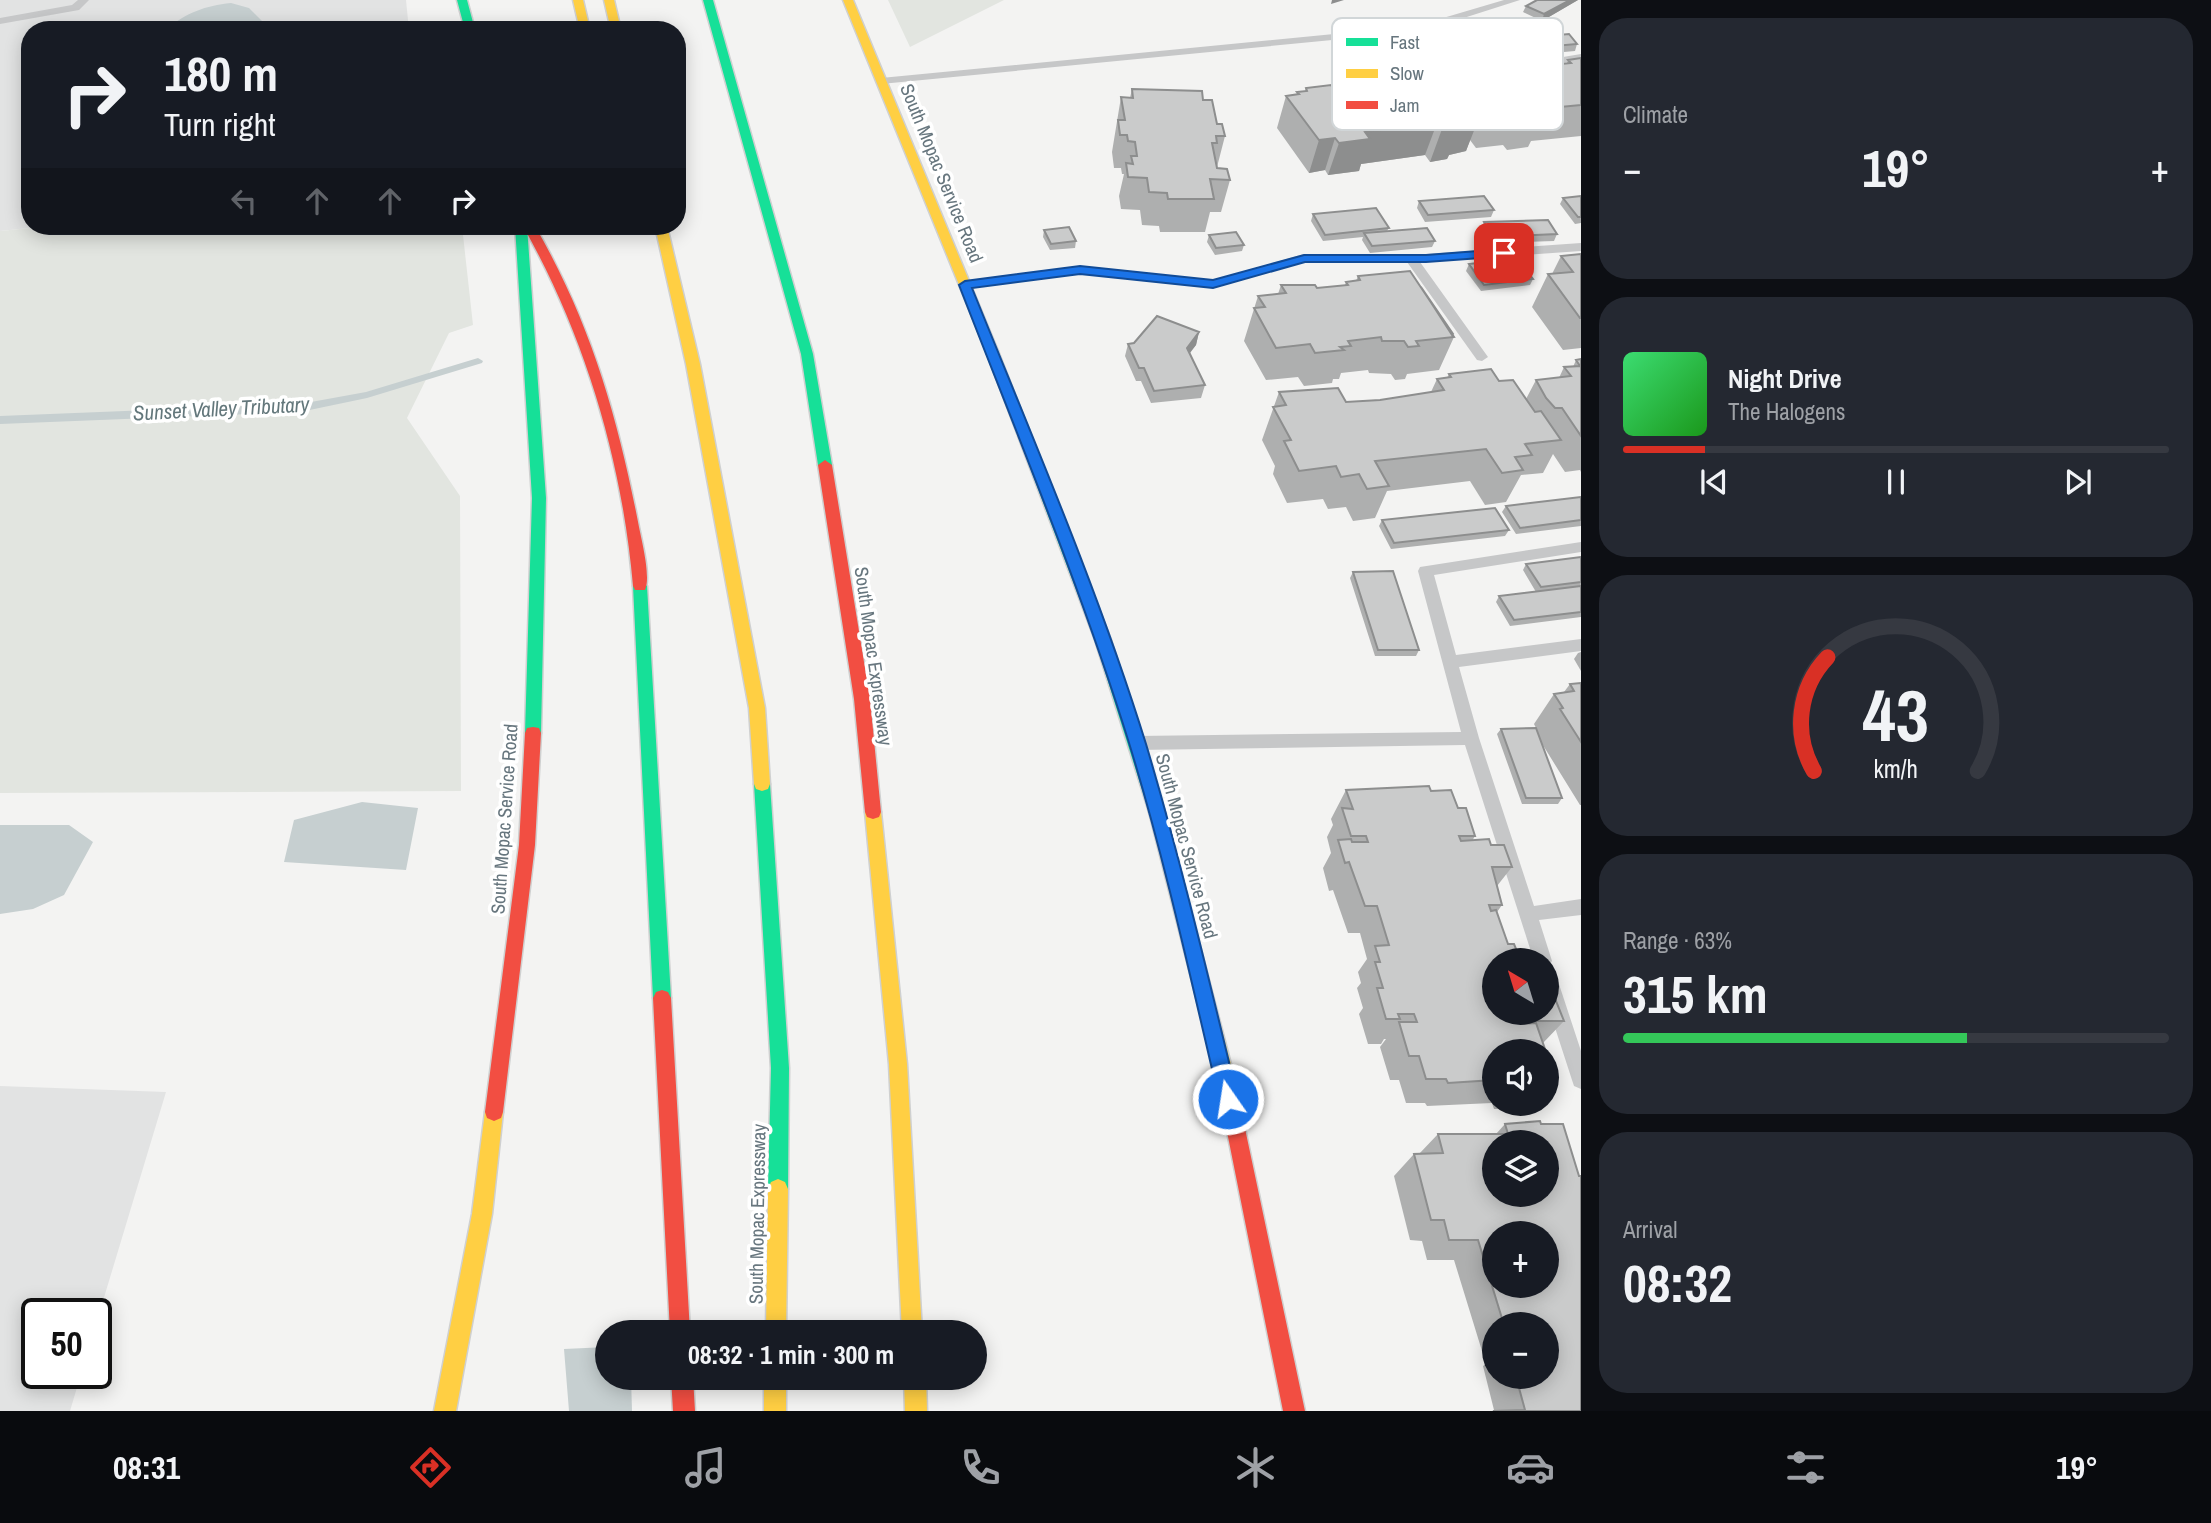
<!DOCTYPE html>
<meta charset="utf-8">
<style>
:root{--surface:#171b24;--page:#242831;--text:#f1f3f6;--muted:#9ea1a6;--line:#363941;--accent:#d93025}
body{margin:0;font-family:"Archivo Narrow",sans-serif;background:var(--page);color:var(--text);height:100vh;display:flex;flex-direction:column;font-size:26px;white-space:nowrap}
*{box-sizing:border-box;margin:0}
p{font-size:23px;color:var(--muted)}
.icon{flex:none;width:38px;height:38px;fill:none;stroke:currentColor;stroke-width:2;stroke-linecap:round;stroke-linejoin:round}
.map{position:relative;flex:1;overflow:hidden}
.sheet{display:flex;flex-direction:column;gap:18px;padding:18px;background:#0d0f14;width:630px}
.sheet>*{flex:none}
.top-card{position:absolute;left:21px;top:21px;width:665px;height:214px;border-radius:28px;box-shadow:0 4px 18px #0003;background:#171b24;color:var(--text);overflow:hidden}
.needle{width:46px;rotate:322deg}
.buttons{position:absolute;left:1482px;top:948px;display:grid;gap:14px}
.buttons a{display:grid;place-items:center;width:77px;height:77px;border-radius:50%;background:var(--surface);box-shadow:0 4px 18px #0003;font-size:35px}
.speed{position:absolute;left:21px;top:1298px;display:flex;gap:14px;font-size:35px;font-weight:700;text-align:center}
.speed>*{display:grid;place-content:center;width:91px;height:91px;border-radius:50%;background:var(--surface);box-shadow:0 4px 18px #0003;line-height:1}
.speed .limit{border:4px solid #111;border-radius:10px;background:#fff;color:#111}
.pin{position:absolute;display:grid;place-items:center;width:60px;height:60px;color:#fff;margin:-30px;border-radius:14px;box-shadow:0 4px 10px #0006}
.me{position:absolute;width:77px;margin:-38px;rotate:347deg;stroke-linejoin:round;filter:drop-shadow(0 0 5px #0008)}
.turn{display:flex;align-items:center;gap:24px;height:147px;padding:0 28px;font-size:32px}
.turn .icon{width:91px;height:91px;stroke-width:2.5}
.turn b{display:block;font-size:49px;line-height:60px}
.lanes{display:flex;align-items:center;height:66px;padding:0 28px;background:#0003;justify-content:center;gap:35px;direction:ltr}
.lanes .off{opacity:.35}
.big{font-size:52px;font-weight:800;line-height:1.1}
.sheet .tile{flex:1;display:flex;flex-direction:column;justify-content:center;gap:10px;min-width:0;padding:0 24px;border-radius:28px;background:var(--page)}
.sheet .dial{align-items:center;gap:0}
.dial svg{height:182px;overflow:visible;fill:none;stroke:var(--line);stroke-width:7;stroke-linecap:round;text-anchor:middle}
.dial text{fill:var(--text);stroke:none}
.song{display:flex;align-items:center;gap:21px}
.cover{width:84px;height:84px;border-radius:10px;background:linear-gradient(135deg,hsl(140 70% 55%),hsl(120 70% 35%))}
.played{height:7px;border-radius:4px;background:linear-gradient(90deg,var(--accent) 15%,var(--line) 15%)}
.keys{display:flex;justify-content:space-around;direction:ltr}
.heat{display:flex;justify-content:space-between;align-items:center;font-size:38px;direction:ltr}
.charge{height:10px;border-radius:5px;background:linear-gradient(90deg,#34c759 63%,var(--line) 0)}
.trip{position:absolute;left:595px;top:1320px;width:392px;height:70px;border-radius:35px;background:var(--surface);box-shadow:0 4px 18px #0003;font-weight:800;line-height:70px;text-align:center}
.tab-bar{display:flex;height:112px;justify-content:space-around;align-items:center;background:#090b0e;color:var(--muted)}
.tab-bar .icon{width:49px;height:49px}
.tab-bar .active{color:var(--accent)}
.tab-bar b{font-size:32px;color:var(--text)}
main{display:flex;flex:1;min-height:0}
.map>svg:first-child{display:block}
</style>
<main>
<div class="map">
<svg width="1581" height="1411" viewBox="0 0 1581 1411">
<rect width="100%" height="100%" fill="#f3f3f2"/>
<path fill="#e2e3e3" d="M0,0h406l3,30h-379v196h21l-51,5z
M0,1086l166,6 -70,232v-10h-59v60h44l-11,37h-70z"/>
<path fill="#e2e5e0" d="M888,0h116l-94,47z
M51,226h411l11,99 -24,8 -42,85 53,78 1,295 -461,2v-562z"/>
<path fill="#c6cfd0" d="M231,3l18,5 22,22h-105c21,-18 39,-24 65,-27z
M362,802l56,6 -12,62 -122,-8 10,-42z
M0,825h69l24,17 -29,53 -31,14 -33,5z
M607,1347v30h24l1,34h-63l-5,-62z"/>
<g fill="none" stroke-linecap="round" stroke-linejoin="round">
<path fill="#c6cfd0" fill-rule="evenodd" d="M478,358l5,3 -1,2 -115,35 -67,14 -300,12v-8l300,-12 66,-12z"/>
<defs>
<path id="fast" d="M457,0h10l8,30h-10z
M703,0h10l100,354 19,111 -7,5 -7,-5 -17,-111z
M515,226h12l19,272 -5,235 -2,5h-12l-2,-5 7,-235z
M992,347l6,4 113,289 54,172 -2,5 -6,2 -6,-2 -2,-5 -54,-172 -109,-289z
M640,580l7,6 24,412 -3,6 -6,2 -6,-2 -3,-6 -20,-412z
M762,777l6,2 2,5 19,284 -1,121 -3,7 -7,3 -7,-3 -3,-7 3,-121 -17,-284 2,-5z"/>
<path id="slow" d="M573,0h10l7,30h-10z
M604,0h10l7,30h-10z
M843,0h10l145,351 -1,3h-10l-1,-3z
M655,226h12l33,138 65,344 5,76 -2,5 -6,2 -6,-2 -2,-5 -5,-76 -63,-344z
M873,805l6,2 2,5 26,252 15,268h-20l-13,-268 -24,-252 2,-5z
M1157,805l6,2 2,5 68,260 -2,6 -7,3 -7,-3 -2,-6 -66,-260 2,-5z
M494,1103l7,3 2,6 -11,102 -36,197h-22l38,-197 13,-102 2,-6z
M778,1179l7,3 3,7 -2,143h-20l2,-143 3,-7z
M764,1377h22v34h-22z
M904,1377h22l1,34h-22z"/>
<path id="jam" d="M523,226h12c56,97 83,192 104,301 3,15 12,50 6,63h-10l-2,-4c-11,-126 -48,-250 -110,-360z
M825,460l7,5 38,234 11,113 -2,5 -6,2 -6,-2 -2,-5 -11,-113 -36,-234z
M533,727l6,1 2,5 -6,112 -32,267 -2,6 -7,3 -7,-3 -2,-6 34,-267 6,-112 2,-5z
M662,990l6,2 3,6 19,334h-20l-17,-334 3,-6z
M1224,1063l7,3 2,6 72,339h-22l-68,-339 2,-6z
M671,1377h22l2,34h-22z"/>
</defs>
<use href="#fast" stroke="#cfd0d0" stroke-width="3"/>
<use href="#slow" stroke="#cfd0d0" stroke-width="3"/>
<use href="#jam" stroke="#cfd0d0" stroke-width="3"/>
<path fill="#c6c7c8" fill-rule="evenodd" d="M78,0h11l-10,10 -79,14v-6l72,-13z
M1504,0h16l-94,30 64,39 91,-15v6l-93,15 -73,-43 -534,52 -5,-3 5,-3 535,-52z
M1581,243v8l-161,11 68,95 -6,4 -5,-1 -70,-98h-103l-91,26 -133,-14 -115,15 -6,-4 6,-4 115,-15 133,14 91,-26h122z
M1581,542v10l-147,23 22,80 125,-16v12l-122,16 20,71 55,168 47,-7v16l-42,5 13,41 -4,6 5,2 3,6 25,76v38l-7,-3 -2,-6 -25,-77v-42h-13l-69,-216 -328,5 -6,-2 -2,-5 2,-5 6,-2 324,-4 -43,-161 2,-4z"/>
<use href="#fast" fill="#16e098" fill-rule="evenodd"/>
<use href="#slow" fill="#ffcf43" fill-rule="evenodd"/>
<use href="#jam" fill="#f24e42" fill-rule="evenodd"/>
</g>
<path fill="#aeafaf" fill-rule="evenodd" d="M1537,0h41l-36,21 -19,-9 3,-6z
M1524,38l53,6 -2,7 -45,4 -9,-10z
M1581,58v78l-50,5 -3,6 -21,3 -4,-5 -27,3 -6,-8 -4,11 -17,4 -2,4 -17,3 -5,-7 -64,9 -2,7 -31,4 -3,-5 -16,3 -32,-45 9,-32 10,-1 1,-3 8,-1 1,-3 29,3 57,-8 2,-6 27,1 30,8 4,-13 19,-2 2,-5 26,4 65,-7 1,-3z
M1132,89l71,11 22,36 -8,31 13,13 -9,32h-11l-5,20h-45l-1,-6 -17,-1 -2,-15 -19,-1 -2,-13 5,-22h-2l-1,-6h-7l-2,-16 9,-55 9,1z
M1581,196v27l-6,1 -15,-20 3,-6z
M1419,201l75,9 -3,7 -66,5 -8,-14z
M1313,214l76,14 -2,3 48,10 -3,6 -62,6 -8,-13 1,-3 -40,4 -12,-20z
M1484,222l73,12 -3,7 -65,2 -7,-15z
M1044,230l32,11 -1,7 -25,2 -7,-13z
M1209,235l35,10 -2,6 -27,4 -8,-13z
M1581,254v94l-18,2 -31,-43 16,-33h4l9,-18z
M1469,264l64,15 -3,6 -49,6 -15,-20z
M1358,276l94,60 2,1 -15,33 -32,4 -2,5 -10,1 -4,-6 -22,-1 -1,-3 -27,3 -2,6h-6l-1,4 -28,3 -6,-9 -32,3 -22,-39 14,-45 20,-2 3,-9 36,3 28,-3 1,-3 10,-1z
M1199,332l-3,13 -7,8 16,32 -4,13 -50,5 -10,-22h-5l-11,-25 3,-12z
M1581,359v113l-1,-2 -15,2 -12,-18 -10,19 -22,2 -15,27 -21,3 -15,-24 -83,10 -12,27 -22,3 -7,-14 -18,2 -5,-10 -36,4 -14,-29 2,-8 -13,-26 17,-48 67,10 34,-2 51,-8 6,-13 10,-1 2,-4 50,7 27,18 10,-19 23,-2 5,-11h9l3,-7z
M1581,497v29l-65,8 -14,-22 4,-6z
M1382,520l127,10 -4,6 -114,13 -12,-23z
M1581,557v60l-71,9 -14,-24 3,-6 37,-4 -13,-22 3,-6z
M1353,572l66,78 -3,6h-41l-25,-78z
M1581,652v19l-7,-12 4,-6z
M1581,683v122h-1l-39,-63 21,56 -4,6h-36l-25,-70 4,-5 35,-1 -2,-4 20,-30 10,-2 6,-8z
M1346,790l85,1 27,17 17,28 -3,5 19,4 21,22 -15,19 5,19 -5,7 -3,49 53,52 17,8 -21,22 -49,9v52h12l-5,5h-7l-2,-6 -65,3 -2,-3h-19l-7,-23h-9l-10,-33 6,-8h-2l-3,5h-13l-9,-30 4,-6 -6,-20 4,-5 -3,-11 9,-13 -7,-26h-12l-15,-43 -4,1 -6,-23 8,-15 -4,-16 6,-12 -2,-6z
M1505,1124l76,287h-89l2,-1 -11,-44 3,-2 -32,-104h-27l-5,-19 -12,-1 -16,-64 20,-22h5l19,-20h58zM1494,1325h53v52h-53z"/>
<path fill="#8d8e8e" d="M1332,0h12l-13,4z
M1570,0h8l-36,21 2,-7z
M1479,118l-13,33 -17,4 -2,4 -17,3 12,-33 15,-5z
M1437,123l-12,32 -64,9 -2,7 -31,4 11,-32 26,-11z
M1335,138l-10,32 -16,3 10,-33z
M1199,332l-3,13 -12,16 3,-13z"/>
<path fill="#cacbcb" stroke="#8d8e8e" stroke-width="2" fill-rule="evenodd" d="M1537,0h33l-26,14 -18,-8z
M1569,34l8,10 -45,4 -8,-10z
M1581,58v47l-43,4 4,6 -22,2 -4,-5 -27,3 -34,-42 25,-2 -4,-5 21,-3 5,7 69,-7 -3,-3z
M1418,74l3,4 8,-1 4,3 12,-1 34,39 -22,6 3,3 -18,2 -5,-6 -72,9 5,7 -31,4 -4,-5 -16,2 -33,-44 13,-2 -2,-2 10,-1 -1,-3 25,-3 4,6 63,-9 -4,-5z
M1132,89l70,2 1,9h9l5,24h5l3,12h-9l1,7h-5l5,25 10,1 3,11 -20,-1 4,20h-46l-1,-6 -18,-1 -2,-14 -19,-1 -2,-14 7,1 -2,-8h6l-2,-14 -7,-1 -1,-6h-7l-2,-15h7l-4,-23 12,1z
M1484,196l10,14 -66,5 -9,-14z
M1581,196v21h-3l-15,-19z
M1376,208l13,20 -64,7 -12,-21z
M1548,220l9,14 -65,3 -8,-15z
M1069,227l7,14 -25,3 -7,-14z
M1427,228l8,13 -63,5 -8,-13z
M1236,232l8,13 -28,3 -7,-13z
M1581,254v64h-1l-32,-44 25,-2 -12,-16z
M1517,258l16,21 -49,6 -15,-21z
M1410,271l44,66 -38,4 3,5 -11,1 -4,-6h-22l-1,-4 -33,4 3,5 -11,1 4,3 -29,3 -5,-9 -34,4 -22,-40 11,-1 -7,-11 28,-3 -5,-8h34l2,3 31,-3 -2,-3 14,-2 -2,-4z
M1421,287l32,47 -1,1z
M1157,316l42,16 -12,16 18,37 -51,6 -10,-23h-5l-11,-24 6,-1z
M1581,359v77l-19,-28h-7l-9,-10 -10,-18 35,-4 -7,-9 16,-1 -4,-6z
M1491,369l8,12 14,-1 22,32 6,-1 20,29 -36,4 7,11 -17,2 8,13 -21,3 -16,-24 -111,12 14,25 -22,3 -8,-15 -18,3 -5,-11 -37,5 -15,-30 7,-1 -18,-33 13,-2 -7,-13 59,-4 8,14 34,-2 64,-10 -7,-11 14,-2 -2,-3z
M1581,497v23l-61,8 -14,-22z
M1495,508l14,22 -115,13 -12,-23z
M1581,557v25l-40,5 -15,-23z
M1393,571l26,79h-41l-25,-78z
M1581,586v26l-67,8 -15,-24z
M1581,683v59l-21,-33 3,-1 -9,-14 20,-3 -4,-7z
M1536,728l26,70h-36l-25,-69z
M1429,786l2,5 20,-1 7,18h8l9,28h-16l2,5 28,-2 2,6h13l8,22h-20l10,38h-13l2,6 5,-1 12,34h6l7,17h-27v52h53v-17h7l10,25h-28l-2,-7 -16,1 3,9 15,-1 10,29h-52v28l-46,3 -2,-4h-20l-7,-23h-10l-10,-34h18l-3,-8h-16l2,5h-14l-9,-31h6l-8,-26h5l-5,-16 14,-1 -12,-39h-12l-16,-44 -4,1 -7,-23 13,-1 1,3h16l-2,-6h-15l-9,-28 11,1 -7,-19z
M1540,1121l1,3h22l16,52h2v235h-88l32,-1 -9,-33h31v-52h-43l-26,-85h-29l-5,-20h-13l-17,-66 29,-1 -5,-19h70l-3,-10zM1494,1143h53v52h-53zM1494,1234h53v52h-53z"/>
<path fill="#1a73e8" stroke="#114b97" stroke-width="2" d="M1504,249l4,1v6l-82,6h-121l-92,26 -133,-14 -108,14c61,151 126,301 174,456 35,117 63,236 92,355l-3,6 -7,3 -7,-3 -2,-6c-28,-119 -54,-239 -90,-356 -48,-155 -111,-306 -170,-458l6,-4 115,-15 133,14 91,-25h122z"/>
<g text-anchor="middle" stroke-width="7" stroke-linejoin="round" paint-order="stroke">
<g font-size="19" fill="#67767e" stroke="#fff">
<text transform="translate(942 173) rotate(68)" y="7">South Mopac Service Road</text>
<text transform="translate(874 656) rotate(82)" y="7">South Mopac Expressway</text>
<text transform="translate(504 819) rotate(-86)" y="7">South Mopac Service Road</text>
<text transform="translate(1187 846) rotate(75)" y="7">South Mopac Service Road</text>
<text transform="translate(757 1214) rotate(-89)" y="7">South Mopac Expressway</text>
</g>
<g font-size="21" font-style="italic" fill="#63777b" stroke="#fff">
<text transform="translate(221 409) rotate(-3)" y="7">Sunset Valley Tributary</text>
</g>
</g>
<rect x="1332" y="18" width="231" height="112" rx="10" fill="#fff" stroke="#d1d6d8" stroke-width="2"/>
<rect x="1346" y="38" width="32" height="8" fill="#16e098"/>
<rect x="1346" y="69" width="32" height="9" fill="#ffcf43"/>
<rect x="1346" y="101" width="32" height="8" fill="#f24e42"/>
<g font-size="19" fill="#67767e">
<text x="1390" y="49">Fast</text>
<text x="1390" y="80">Slow</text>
<text x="1390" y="112">Jam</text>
</g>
</svg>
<div class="buttons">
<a><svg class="needle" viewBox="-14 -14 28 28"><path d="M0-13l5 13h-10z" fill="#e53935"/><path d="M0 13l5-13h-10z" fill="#9ea1a6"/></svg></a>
<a><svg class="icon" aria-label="sound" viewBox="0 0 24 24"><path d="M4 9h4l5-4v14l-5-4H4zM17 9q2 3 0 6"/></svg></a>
<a><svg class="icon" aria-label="layers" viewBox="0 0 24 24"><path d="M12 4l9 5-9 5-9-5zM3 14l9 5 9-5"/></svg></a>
<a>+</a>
<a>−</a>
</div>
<div class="speed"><div class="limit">50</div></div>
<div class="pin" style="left:1504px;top:253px;background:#d93025"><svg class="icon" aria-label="arrive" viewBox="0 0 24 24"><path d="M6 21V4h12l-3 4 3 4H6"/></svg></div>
<svg class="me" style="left:1228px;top:1099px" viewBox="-20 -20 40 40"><circle r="17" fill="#1a73e8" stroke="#fff" stroke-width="3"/><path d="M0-11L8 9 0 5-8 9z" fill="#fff"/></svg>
<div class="trip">08:32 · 1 min · 300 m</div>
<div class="top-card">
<div class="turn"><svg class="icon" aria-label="right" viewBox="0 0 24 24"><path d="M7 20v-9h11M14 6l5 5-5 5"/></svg><div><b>180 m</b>Turn right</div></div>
<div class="lanes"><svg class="icon off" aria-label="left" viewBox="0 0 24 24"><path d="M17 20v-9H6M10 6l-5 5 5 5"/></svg><svg class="icon off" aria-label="ahead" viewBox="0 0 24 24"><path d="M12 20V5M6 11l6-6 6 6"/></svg><svg class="icon off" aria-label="ahead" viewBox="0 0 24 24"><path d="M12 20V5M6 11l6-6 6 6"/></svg><svg class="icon" aria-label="right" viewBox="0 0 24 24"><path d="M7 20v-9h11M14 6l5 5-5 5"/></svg></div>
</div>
</div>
<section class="sheet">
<div class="tile"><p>Climate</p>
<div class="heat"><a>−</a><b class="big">19°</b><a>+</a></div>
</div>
<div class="tile">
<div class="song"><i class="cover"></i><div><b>Night Drive</b><p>The Halogens</p></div></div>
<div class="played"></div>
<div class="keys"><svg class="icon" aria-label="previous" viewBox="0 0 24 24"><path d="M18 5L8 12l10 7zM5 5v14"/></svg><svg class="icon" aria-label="pause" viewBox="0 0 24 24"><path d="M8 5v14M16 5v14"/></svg><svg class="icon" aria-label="next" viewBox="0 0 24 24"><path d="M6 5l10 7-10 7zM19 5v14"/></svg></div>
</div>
<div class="tile dial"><svg viewBox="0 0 100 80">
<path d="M14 69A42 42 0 1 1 86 69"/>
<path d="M14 69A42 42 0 0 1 20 19" stroke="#d93025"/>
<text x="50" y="56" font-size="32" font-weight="700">43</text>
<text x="50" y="72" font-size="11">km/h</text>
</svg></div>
<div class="tile"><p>Range · 63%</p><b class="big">315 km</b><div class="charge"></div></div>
<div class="tile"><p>Arrival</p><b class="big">08:32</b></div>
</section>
</main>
<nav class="tab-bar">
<b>08:31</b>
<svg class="icon active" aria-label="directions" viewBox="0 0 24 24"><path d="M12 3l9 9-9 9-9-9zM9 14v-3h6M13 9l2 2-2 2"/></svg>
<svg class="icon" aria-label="music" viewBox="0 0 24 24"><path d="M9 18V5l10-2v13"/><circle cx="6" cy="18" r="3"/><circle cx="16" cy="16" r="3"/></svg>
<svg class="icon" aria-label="phone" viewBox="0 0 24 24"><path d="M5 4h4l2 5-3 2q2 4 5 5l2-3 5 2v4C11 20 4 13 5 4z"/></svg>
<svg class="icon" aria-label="climate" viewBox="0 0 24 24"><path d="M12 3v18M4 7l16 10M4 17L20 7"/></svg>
<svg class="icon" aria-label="car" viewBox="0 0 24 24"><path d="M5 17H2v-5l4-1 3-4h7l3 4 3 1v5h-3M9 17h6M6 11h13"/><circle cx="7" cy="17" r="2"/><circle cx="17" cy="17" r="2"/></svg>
<svg class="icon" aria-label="filters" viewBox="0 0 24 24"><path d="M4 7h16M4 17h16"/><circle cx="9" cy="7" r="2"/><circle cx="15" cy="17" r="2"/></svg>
<b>19°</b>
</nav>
